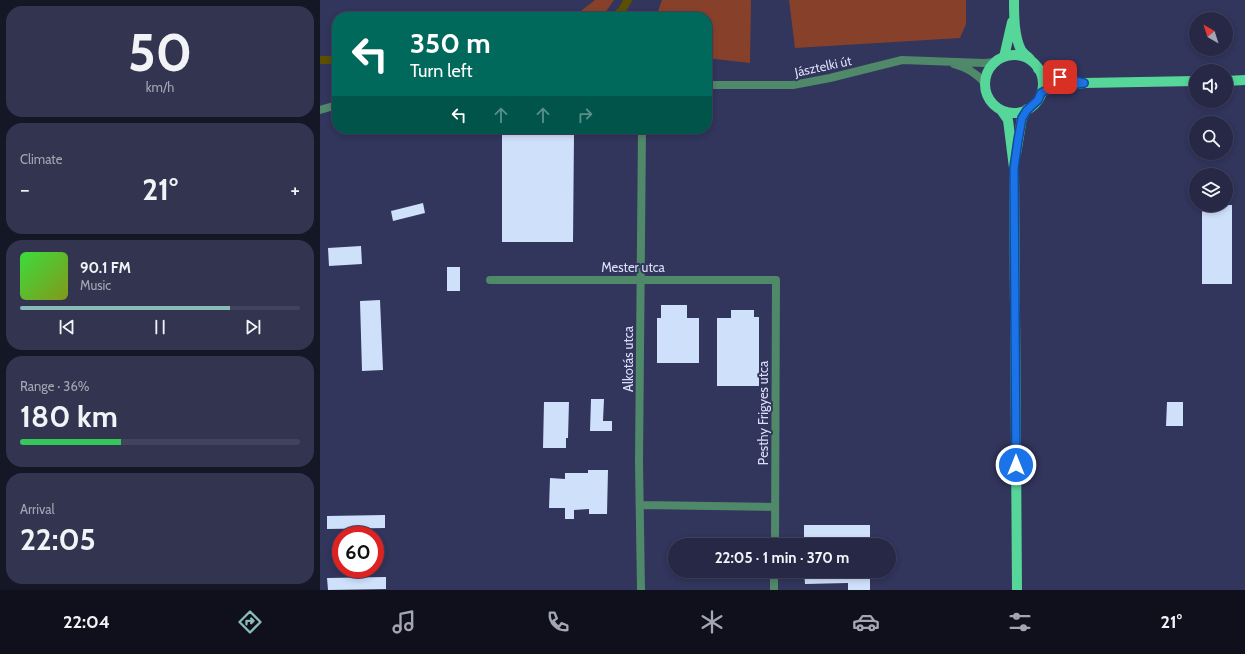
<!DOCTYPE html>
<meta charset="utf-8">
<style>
:root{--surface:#262845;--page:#323450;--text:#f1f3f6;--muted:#a4a6b3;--line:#42445e;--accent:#8bbbb9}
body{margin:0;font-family:Cabin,sans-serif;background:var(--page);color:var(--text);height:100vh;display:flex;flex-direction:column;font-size:15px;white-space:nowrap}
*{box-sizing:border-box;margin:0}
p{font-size:13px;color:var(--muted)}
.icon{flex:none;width:22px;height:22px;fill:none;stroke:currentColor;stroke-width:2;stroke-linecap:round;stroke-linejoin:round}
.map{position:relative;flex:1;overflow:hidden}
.details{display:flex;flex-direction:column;gap:6px;padding:6px;background:#151626;width:320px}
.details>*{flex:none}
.hud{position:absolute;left:12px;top:12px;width:380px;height:122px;border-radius:16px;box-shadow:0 2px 6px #0003,0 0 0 1px var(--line);background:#00695c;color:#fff;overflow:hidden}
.needle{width:26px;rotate:321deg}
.fabs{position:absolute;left:869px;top:12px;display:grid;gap:8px}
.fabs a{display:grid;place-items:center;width:44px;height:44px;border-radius:50%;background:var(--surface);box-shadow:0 2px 6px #0003,0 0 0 1px var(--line);font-size:20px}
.speed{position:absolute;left:12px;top:526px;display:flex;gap:8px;font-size:20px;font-weight:700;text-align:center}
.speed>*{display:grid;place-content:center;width:52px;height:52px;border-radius:50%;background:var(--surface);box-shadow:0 2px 6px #0003,0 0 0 1px var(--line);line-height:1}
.speed .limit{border:6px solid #d22;background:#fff;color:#111}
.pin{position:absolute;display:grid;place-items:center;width:34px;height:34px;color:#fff;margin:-17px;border-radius:8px;box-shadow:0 2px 6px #0006}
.me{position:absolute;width:44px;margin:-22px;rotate:0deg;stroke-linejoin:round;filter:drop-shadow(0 0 3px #0008)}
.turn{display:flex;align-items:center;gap:14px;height:84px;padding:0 12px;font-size:18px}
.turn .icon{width:52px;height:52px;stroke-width:2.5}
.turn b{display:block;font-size:28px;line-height:34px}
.lanes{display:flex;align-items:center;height:38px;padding:0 12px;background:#0003;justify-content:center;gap:20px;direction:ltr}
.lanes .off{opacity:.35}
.big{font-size:30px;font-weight:700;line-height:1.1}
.details .card{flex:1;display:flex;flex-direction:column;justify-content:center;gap:6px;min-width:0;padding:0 14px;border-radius:16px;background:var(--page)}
.details .dial{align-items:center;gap:0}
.dial b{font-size:52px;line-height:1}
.song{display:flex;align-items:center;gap:12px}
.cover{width:48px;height:48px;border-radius:6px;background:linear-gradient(135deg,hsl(120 70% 55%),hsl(70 70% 35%))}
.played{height:4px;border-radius:2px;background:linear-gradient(90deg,var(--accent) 75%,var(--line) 75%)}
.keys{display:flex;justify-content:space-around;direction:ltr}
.heat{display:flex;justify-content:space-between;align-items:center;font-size:22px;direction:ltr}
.charge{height:6px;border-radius:3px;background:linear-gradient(90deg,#34c759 36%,var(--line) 0)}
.trip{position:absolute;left:348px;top:538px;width:228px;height:40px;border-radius:20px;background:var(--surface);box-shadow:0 2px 6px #0003,0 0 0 1px var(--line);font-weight:700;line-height:40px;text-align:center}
.tab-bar{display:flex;height:64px;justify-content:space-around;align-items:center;background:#0f101c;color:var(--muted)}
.tab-bar .icon{width:28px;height:28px}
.tab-bar .current{color:var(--accent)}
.tab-bar b{font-size:18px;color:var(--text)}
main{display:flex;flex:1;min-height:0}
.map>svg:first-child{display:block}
</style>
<main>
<section class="details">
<div class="card dial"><b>50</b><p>km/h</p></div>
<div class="card"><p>Climate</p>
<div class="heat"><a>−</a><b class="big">21°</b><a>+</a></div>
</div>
<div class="card">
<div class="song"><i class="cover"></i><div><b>90.1 FM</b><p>Music</p></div></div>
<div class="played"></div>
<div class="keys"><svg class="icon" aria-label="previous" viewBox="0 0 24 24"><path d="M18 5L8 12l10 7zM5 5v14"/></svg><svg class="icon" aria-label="pause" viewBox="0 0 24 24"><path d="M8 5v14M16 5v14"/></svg><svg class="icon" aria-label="next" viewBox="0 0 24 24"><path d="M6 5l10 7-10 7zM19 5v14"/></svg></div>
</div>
<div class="card"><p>Range · 36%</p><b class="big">180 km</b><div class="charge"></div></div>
<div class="card"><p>Arrival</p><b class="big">22:05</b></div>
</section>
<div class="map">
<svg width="925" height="590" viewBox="0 0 925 590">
<rect width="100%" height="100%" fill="#32355c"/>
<path fill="#87412a" d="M275,0h19l-12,17h-36l15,-6z
M342,0h89l-1,63 -43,-5v-41h-51z
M469,0h177v24l-6,14 -165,10z"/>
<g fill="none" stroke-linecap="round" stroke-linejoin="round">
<path stroke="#5b4f01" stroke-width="8" d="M294,17l8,-7 6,-10
M0,60h17"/>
</g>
<path fill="#cfe0fb" d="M254,134l-1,108h-71v-107z
M103,203l2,10 -32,8 -2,-10z
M882,205h30v79h-30z
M41,246l1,18 -33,2 -1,-18z
M127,267h13v24h-13z
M60,300l3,70 -21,1 -2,-70z
M341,305h26v13h12v45h-42v-45h4z
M411,310h23v7h5v69h-42v-68h14z
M271,399h13l-1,22h9v10h-22z
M224,402h25l-1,36h-2v10h-23z
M847,402h16v24h-17z
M268,470h20l-1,44h-18v-5l-15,1v9h-9v-11h-16l1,-30 15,1v-6h23z
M65,515v13l-58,1v-13z
M484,525h66v20h-66z
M484,571h66v19h-22v-7l-43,1z
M66,577v12l-58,1 -1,-12z"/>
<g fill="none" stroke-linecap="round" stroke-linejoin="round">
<path stroke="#50886a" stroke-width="8" d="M170,280h286l-1,265
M320,505l135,2
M321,590l-2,-128 3,-333
M454,590v-19"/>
<path stroke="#50886a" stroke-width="8" d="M634,64c12,3 23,10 31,19
M387,85h86l37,-7 72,-18 82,3 11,-1
M0,110l17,-5"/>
<path stroke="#56d698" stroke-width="10" d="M694,0c0,16 0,36 7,50 2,3 6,6 9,9
M665 84a29 29 0 1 1 58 0a29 29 0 1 1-58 0Z
M684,57l8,-35
M718,69l10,5 30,8
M906,81l19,-1
M721,93l9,-5 34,-5 112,-2
M681,110l7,10 6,48 3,422
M696,154l6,-36 5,-9"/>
</g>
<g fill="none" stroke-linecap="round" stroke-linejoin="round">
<defs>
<path id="route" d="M696,465l-2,-297 4,-28 4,-22 5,-8 11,-10 3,-7 9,-5 34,-5 -24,-6"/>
</defs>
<use href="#route" stroke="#114b97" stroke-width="10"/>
<use href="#route" stroke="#1a73e8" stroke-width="7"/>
</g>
<g text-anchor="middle" stroke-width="4" stroke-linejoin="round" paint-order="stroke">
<g font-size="13" fill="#dbdef8" stroke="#32355c">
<text transform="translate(503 66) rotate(-12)" y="5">Jásztelki út</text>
<text x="313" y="272">Mester utca</text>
<text transform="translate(308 359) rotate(-90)" y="5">Alkotás utca</text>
<text transform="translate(443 413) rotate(-90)" y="5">Pesthy Frigyes utca</text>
</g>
</g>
</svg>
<div class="fabs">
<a><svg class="needle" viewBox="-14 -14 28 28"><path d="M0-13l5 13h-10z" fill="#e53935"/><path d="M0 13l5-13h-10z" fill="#a4a6b3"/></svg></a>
<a><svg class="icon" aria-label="sound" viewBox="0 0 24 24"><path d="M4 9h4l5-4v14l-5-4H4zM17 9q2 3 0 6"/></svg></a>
<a><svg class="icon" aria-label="search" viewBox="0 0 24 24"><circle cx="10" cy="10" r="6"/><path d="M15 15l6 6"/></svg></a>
<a><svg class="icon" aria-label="layers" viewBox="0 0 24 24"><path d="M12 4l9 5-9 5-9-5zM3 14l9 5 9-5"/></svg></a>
</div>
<div class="speed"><div class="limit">60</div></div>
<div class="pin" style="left:740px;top:77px;background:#d93025"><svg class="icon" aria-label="arrive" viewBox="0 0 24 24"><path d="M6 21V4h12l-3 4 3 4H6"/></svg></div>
<svg class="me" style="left:696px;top:465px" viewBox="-20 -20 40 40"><circle r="17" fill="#1a73e8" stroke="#fff" stroke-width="3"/><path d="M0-11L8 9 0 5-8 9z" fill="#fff"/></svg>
<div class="trip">22:05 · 1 min · 370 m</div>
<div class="hud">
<div class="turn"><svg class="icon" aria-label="left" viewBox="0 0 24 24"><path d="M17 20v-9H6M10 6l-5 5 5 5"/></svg><div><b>350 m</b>Turn left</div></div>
<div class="lanes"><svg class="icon" aria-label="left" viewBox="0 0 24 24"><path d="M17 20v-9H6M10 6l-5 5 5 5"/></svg><svg class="icon off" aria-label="ahead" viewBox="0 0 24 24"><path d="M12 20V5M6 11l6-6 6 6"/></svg><svg class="icon off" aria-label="ahead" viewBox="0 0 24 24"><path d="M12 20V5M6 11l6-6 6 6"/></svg><svg class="icon off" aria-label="right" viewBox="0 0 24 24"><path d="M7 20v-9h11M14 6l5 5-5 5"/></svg></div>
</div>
</div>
</main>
<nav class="tab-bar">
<b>22:04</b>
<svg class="icon current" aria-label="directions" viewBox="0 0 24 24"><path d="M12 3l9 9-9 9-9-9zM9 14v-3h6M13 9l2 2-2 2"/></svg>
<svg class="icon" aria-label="music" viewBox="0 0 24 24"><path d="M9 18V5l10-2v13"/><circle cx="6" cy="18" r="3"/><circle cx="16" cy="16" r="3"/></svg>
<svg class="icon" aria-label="phone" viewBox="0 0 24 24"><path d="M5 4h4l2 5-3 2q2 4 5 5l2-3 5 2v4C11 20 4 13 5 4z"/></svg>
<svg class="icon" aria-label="climate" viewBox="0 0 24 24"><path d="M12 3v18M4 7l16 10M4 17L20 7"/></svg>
<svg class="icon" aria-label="car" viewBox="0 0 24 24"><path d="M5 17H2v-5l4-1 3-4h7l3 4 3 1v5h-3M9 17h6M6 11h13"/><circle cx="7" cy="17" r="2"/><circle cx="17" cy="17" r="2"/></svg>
<svg class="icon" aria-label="filters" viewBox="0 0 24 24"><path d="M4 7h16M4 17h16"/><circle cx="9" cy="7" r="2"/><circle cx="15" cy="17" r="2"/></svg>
<b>21°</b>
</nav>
